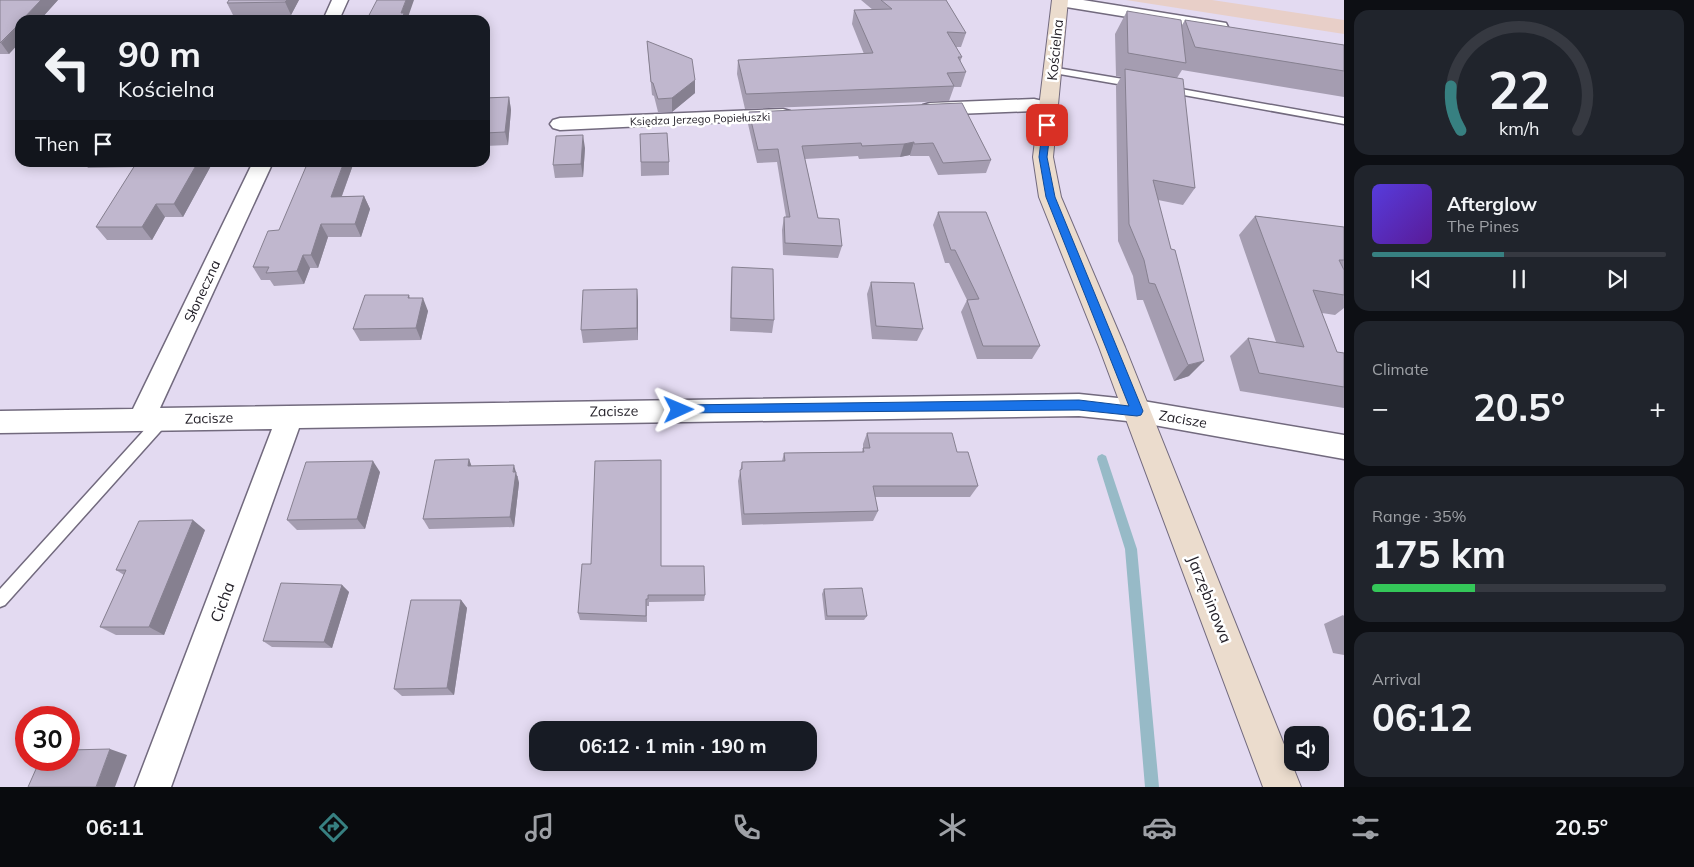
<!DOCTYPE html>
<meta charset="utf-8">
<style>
:root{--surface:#171b24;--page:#20242c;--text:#f1f3f6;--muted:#9ea1a6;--line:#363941;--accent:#378081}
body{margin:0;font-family:Mulish,sans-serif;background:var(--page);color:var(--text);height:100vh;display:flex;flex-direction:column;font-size:19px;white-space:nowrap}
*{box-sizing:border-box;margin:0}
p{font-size:16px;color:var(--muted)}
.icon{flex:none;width:28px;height:28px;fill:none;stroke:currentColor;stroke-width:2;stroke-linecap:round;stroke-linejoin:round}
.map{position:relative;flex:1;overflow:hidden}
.sheet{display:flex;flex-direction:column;gap:10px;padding:10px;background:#0d0f14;width:350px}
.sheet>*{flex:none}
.guide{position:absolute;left:15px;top:15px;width:475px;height:152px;border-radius:15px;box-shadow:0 2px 12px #0003;background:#171b24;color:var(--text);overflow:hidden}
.tools{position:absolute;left:1284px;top:726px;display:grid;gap:10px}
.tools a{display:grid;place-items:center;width:45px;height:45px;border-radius:10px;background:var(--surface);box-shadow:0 2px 12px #0003;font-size:25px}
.speed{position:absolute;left:15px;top:706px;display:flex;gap:10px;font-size:25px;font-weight:700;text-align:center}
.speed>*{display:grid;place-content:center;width:65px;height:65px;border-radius:50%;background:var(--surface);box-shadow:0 2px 12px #0003;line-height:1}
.speed .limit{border:8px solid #d22;background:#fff;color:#111}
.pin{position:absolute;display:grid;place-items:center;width:42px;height:42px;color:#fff;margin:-21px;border-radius:10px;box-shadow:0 2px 8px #0006}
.me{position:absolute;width:55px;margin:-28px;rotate:89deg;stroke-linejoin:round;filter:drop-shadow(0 0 4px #0008)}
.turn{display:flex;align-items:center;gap:18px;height:105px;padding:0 20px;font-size:22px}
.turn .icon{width:65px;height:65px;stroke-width:2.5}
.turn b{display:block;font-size:35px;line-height:42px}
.then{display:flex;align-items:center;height:48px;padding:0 20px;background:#0003;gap:10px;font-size:19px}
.big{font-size:38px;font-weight:700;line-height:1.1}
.sheet .widget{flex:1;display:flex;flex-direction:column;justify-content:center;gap:8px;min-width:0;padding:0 18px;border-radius:15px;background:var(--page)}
.sheet .dial{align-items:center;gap:0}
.dial svg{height:130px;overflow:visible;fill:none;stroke:var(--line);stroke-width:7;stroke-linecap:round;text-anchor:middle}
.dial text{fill:var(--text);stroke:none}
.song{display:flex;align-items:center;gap:15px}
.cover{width:60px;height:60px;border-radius:8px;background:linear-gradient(135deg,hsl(250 70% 55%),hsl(270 70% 35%))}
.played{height:5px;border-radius:2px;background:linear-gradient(90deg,var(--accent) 45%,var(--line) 45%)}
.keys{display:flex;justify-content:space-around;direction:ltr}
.heat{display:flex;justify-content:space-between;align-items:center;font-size:28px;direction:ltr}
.charge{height:8px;border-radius:4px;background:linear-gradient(90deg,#34c759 35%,var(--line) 0)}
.trip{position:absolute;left:529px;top:721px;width:288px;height:50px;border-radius:15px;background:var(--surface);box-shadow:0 2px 12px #0003;font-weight:700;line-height:50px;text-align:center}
.tabs{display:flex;height:80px;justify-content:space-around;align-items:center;background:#090b0e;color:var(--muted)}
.tabs .icon{width:35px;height:35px}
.tabs .selected{color:var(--accent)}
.tabs b{font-size:22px;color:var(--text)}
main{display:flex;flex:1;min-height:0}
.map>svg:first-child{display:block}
</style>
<main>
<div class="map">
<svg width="1344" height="787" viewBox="0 0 1344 787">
<rect width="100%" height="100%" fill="#e3daf1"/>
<path fill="#e8cfc8" d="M1126,0h86l132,20v14z"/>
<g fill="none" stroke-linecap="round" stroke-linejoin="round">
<path fill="#97bac7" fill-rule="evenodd" d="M1102,454l4,2 31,93 22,238h-14l-20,-238 -28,-90 1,-3z"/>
<defs>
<path id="lane" d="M1051,67l84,14 4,3 -4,3 -87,-15v-4z
M1170,87l174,31v6l-177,-32 -1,-2z
M162,415l5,1 1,4 -1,4 -162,181 -5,2v-18l157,-173z"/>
<path id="street" d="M332,0h16l-9,20h-16z
M1053,0h30l137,22 6,1 2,4 -2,4 -6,1 -160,-26 -6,-2z
M1034,99l22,5 2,4 -2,4 -7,2 -15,-3 -104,4 -7,-2 -2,-4 2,-4 7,-2z
M783,109l7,2 2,4 -2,4 -230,11 -7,-2 -3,-4 3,-4 7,-2z
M253,162h20l-113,246 919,-14 58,6 207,35v24l-207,-37 -58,-6 -780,12 -128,359h-36l137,-358 -272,4v-22l133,-2z"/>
<path id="secondary" d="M1052,0h16l-15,157 8,40 64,150 176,440h-38l-164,-440 -60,-150 -6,-40z"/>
</defs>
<use href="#lane" stroke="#726a7e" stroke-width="3"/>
<use href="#street" stroke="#726a7e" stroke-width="3"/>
<use href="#secondary" stroke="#726a7e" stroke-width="2"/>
<use href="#lane" fill="#fff" fill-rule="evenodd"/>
<use href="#street" fill="#fff" fill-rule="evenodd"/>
<use href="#secondary" fill="#ebdccd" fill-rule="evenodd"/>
</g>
<path fill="#a59db1" d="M0,0h58l-18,20h-20v22l-11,12h-9z
M229,0h70l-8,15h-58l-6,-12z
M861,0h85l20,33 -5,14h-5l6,10 -2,5 6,10 -5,15h-7l-5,14 -204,8 -8,-35 1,-14 126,-6 -12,-30 2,-14h19z
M1127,11l55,14 3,-5 159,25v52l-162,-27 -5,8 18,110 -12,17 -25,-5 13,49 4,1 14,126 -15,5 -31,-81h-6l-4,-24 -15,-35 -2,-155 5,-9 -5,-1 -1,-42z
M647,41l48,39v13l-23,19h-14l-4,-16 -2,-1 -4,-41z
M509,97l2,13 -3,35 -23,1v-48z
M962,103l29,57 -5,13 -48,2 -9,-19h-19v-1l-10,2 -41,2 -1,-3 -53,3 13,59 24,28 -4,12 -55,-3 -1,-25 2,-13h2l-9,-55 -20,1 -9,-39 1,-12z
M640,134l29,28v13l-28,1z
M585,148l-2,29 -28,1 -2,-13z
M84,162h129l-30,55h-18l-13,23h-45l-11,-13 38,-60 -46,1z
M354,162l-12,34h22l6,13 -9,28h-33l-10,31h-8l-6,16 -30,2 -4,-6h-9l-8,-13 26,-37z
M938,212l102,134 -8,13h-55l-16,-47 6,-12 -18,-37h-4l-12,-38z
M1255,216l89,11v81l-9,7 -13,-2 15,39 7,1v55l-104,-17 -10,-35 18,-18 28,4 -37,-107z
M732,267l42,53 -2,13 -42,-2 1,-51z
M871,282l52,47 -6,12 -45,-2 -5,-45z
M637,289l1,51 -55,3 -2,-13z
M409,295l1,3 18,13 -7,29 -61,1 -7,-12z
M867,433l90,19 21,34 -8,11h-95l3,14 -5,10 -131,4 -4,-44 4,-19 40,-1 2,-8 78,-1 1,-4v-4z
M469,459l2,7 47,10v2l1,5 -5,44 -85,2 -6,-10z
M380,472l-15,57 -68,1 -10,-10z
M205,530l-41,105h-48l-16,-8 24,-52 -8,-5z
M662,566l43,29 -1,6 -55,1v4h-2v16l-67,-2 -2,-7z
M342,585l7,7 -17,56 -60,-1 -9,-6z
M824,589l43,27 -3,4h-39l-3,-26z
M461,600l6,8 -13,87 -52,1 -8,-7z
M1343,615l1,1v39l-11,-2 -9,-29z"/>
<path fill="#868090" d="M41,0h17l-18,20h-18z
M287,0h12l-8,15 -6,-13z
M406,0h8l-7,20h-5l-1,-7z
M20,23v19l-11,12 -8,-11z
M695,80v13l-23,19v-14z
M509,97l2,13 -3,35 -3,-13z
M583,135l2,13 -2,29 -2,-13z
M914,142l-4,13 -10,2 4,-13z
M198,162h15l-30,55 -9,-13z
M344,162h10l-17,47 -6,-12z
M364,196l6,13 -9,28 -6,-13z
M156,204l9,13 -13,23 -10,-13z
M321,224l7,13 -10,31 -7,-13z
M303,255l7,13 -6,16 -7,-13z
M637,289l1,12v39l-1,-12z
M423,298l5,13 -7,29 -5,-12z
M1204,361l-15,15 -15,5 14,-16z
M469,459l4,11 -5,-4z
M373,461l7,11 -15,57 -8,-10z
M514,465l5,18 -5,44 -4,-10z
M193,520l12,10 -41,105 -15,-8z
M342,585l7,7 -17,56 -8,-6z
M461,600l6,8 -13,87 -7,-7z
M110,749l17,6 -12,32h-19z"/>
<path fill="#c0b7ce" stroke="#868090" d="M0,0h41l-19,20h-2v3l-20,20z
M229,0h58l-2,2 -58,1z
M377,0h29l-5,13h3l-2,7h-44l9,-1z
M881,0h65l20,33 -19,-1 15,25h-4l8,15 -19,1 7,13 -208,8 -8,-34 135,-7 -19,-43 38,-1z
M1127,11l54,9 5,43 -58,-10z
M1185,20l159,25v26l-149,-24z
M647,41l45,18 3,21 -23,18 -14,1 -5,-16 -2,-1z
M1125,69l58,10 12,109 -42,-8 18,69 4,1 29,111 -16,4 -33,-81 -6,-1 -5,-23 -15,-36z
M509,97l-4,35 -20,1v-35z
M962,103l29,57 -48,3 -10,-20 -19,1v-2l-10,2 -42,2 -1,-3 -59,3 16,72 21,1 3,27 -57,-3 -1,-26h6l-12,-68 -20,1 -9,-38z
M667,133l2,29h-28l-1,-28z
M583,135l-2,29 -28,1 3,-29z
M137,162h61l-24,42h-18l-14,23h-46z
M308,162h36l-13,35 33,-1 -9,28h-34l-10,31h-8l-6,16 -31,2 3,-6h-16l15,-36 11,-1z
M938,212h48l54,134h-57l-16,-46 12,-1 -24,-49h-4z
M1255,216l89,11v33h-5l5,10v25l-31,-5 24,62 7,1v34l-85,-14 -11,-35 56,9z
M732,267l41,2 1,51 -43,-2z
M871,282l43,1 9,46 -47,-3z
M637,289v39l-56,2 2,-40z
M365,295h44l-1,3h15l-7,30 -63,1z
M867,433h85l5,19h11l10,34h-105l5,25 -134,3 -4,-44 2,-1v-7l43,-1 -1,-8 80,-1 -1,-4h7z
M469,459l-1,7 46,-1 -1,7h3l-6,45 -87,2 12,-59z
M661,460v106h43l1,29h-57v4h-2v17l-68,-3 4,-49h9l4,-103z
M373,461l-16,58 -70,1 19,-58z
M193,520l-44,107h-49l26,-57h-10l23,-49z
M281,583l61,2 -18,57 -61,-1z
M862,588l5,28h-40l-3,-27z
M411,600h50l-14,88 -53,1z
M110,749l-14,38h-68l12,-27h29v-10z"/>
<path fill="#1a73e8" stroke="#114b97" d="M1047,122l4,3 -4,32 8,40 88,214 -2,4 -4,1 -58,-6 -404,3 -2,-3 2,-3 4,-2 400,-5 50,6 -83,-209 -7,-40 4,-32z"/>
<g text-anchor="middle" stroke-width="5" stroke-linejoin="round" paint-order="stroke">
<g font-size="11" fill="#242129" stroke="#fff">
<text transform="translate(700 119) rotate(-2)" y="4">Księdza Jerzego Popiełuszki</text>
</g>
<g font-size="14" fill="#242129" stroke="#fff">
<text transform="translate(1055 50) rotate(-84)" y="5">Kościelna</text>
<text transform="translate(202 291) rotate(-65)" y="5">Słoneczna</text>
<text transform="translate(614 411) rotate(-1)" y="5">Zacisze</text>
<text transform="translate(209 418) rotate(-2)" y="5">Zacisze</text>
<text transform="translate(1183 419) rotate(10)" y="5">Zacisze</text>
</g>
<g font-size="16" fill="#242129" stroke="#fff">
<text transform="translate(1210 599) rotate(68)" y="6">Jarzębinowa</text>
<text transform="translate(222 602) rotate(-70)" y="6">Cicha</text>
</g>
</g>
</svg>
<div class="tools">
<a><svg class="icon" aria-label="sound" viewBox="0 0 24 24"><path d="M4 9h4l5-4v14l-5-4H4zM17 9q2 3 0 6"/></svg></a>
</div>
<div class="speed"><div class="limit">30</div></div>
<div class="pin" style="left:1047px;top:125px;background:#d93025"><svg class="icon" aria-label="arrive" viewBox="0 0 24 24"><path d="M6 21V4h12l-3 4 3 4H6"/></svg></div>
<svg class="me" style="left:679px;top:410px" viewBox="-20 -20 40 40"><path d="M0-17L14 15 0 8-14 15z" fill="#1a73e8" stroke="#fff" stroke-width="4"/></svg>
<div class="trip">06:12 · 1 min · 190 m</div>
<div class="guide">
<div class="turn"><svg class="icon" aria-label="left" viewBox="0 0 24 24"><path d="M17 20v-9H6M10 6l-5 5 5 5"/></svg><div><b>90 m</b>Kościelna</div></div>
<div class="then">Then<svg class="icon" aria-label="arrive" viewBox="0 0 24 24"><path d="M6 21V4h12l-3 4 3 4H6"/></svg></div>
</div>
</div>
<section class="sheet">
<div class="widget dial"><svg viewBox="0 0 100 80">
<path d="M14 69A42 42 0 1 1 86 69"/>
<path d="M14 69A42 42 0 0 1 8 42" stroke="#378081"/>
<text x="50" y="56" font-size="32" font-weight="700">22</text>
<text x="50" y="72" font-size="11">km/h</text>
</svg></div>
<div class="widget">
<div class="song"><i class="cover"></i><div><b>Afterglow</b><p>The Pines</p></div></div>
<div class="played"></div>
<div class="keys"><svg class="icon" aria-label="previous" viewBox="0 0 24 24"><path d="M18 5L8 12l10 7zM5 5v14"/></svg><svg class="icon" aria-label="pause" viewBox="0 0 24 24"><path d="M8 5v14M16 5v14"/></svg><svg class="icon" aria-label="next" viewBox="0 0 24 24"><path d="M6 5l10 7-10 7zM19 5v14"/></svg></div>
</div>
<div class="widget"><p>Climate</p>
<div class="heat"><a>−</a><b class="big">20.5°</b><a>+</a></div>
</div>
<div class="widget"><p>Range · 35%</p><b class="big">175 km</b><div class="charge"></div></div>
<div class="widget"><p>Arrival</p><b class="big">06:12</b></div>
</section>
</main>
<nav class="tabs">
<b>06:11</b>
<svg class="icon selected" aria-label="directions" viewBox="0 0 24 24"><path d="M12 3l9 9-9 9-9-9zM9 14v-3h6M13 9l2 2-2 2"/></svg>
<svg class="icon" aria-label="music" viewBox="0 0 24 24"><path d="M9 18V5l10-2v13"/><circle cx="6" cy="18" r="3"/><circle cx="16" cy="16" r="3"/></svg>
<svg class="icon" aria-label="phone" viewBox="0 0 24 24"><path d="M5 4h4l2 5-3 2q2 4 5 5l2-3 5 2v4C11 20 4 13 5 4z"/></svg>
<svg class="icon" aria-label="climate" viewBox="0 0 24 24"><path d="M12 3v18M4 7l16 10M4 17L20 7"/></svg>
<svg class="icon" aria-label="car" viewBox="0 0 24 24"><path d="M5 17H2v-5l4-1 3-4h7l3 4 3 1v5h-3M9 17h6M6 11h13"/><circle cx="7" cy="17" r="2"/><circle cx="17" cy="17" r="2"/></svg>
<svg class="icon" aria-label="filters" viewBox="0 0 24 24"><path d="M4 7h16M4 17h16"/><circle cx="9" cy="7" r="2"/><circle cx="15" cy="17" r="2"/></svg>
<b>20.5°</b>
</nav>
